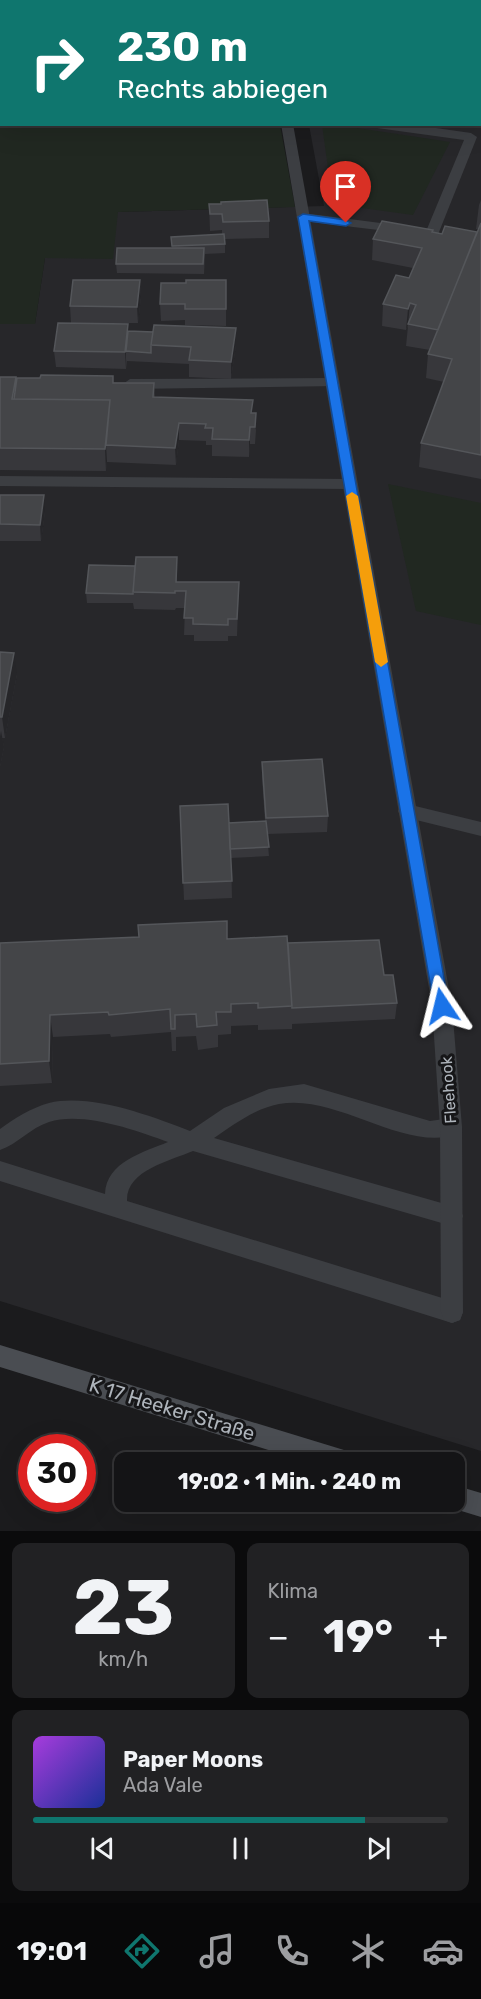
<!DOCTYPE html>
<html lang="de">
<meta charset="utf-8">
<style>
:root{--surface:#141416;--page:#212123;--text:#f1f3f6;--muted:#9d9ea1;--line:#333335;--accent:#0f766e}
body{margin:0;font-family:Rubik,sans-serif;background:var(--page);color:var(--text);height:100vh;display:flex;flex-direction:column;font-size:22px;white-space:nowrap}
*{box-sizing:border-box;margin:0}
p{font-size:20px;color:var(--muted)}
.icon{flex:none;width:33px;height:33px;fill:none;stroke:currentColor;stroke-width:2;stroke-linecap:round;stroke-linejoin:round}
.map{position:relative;height:1531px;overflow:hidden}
.side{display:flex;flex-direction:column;gap:12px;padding:12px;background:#0b0b0c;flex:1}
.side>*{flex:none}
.top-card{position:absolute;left:0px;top:0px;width:482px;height:126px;box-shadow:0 6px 24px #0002,0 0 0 2px var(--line);background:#0f766e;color:#fff;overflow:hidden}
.speed{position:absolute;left:18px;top:1434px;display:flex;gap:12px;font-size:30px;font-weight:700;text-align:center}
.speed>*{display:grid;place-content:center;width:78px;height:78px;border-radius:50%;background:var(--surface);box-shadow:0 6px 24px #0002,0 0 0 2px var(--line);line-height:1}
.speed .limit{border:9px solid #d22;background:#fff;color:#111}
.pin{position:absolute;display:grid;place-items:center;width:51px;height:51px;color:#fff;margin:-62px -26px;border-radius:50% 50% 50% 0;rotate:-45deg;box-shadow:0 0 6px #0007}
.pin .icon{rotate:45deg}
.me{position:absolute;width:66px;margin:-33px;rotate:350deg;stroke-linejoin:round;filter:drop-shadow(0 0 4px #0008)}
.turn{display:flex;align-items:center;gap:21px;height:126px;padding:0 18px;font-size:27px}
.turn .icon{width:78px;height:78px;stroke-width:2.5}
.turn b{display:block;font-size:42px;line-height:51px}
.big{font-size:45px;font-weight:700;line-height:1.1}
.side .card{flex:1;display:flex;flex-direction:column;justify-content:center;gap:9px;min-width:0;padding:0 21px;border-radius:12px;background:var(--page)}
.side .dial{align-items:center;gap:0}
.dial b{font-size:78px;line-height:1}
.song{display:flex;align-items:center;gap:18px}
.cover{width:72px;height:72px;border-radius:9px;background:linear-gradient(135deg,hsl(280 70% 55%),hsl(230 70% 35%))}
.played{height:6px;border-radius:3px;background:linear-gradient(90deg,var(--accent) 80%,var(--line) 80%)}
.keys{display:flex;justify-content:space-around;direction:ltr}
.heat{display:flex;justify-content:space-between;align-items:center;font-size:33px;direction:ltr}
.side .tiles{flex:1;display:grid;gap:12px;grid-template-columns:1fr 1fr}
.card:last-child{grid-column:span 2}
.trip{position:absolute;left:114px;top:1452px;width:351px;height:60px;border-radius:12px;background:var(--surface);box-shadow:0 6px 24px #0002,0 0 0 2px var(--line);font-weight:700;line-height:60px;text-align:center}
.menu{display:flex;height:96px;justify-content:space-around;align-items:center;background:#080809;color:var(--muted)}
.menu .icon{width:42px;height:42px}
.menu .current{color:var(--accent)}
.menu b{font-size:27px;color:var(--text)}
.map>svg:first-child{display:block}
</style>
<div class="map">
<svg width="481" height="1531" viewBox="0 0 481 1531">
<rect width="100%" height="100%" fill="#1b1b1d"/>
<path fill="#27272a" d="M320,0h161v1451l-481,-150v-977h35l10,-66 73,-46 206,-6 -15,-81 171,-1v-122z"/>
<path fill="#212821" d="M0,0h57l-55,2v122l278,1 15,82 -177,5 -5,47 -68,-1 -10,66h-35z
M322,125h16l112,17 -37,73 -80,-11z
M388,484l93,19v122l-65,-14z"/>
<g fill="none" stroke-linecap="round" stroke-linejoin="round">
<path fill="#3c3e42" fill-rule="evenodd" d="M371,124h37l63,9 6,4 -40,100 -134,-16 -7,-4 7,-4 124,16 37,-89 -87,-12z
M332,378l5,2 2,3 -2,3 -207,3 -7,-5 7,-5z
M0,476l350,3 8,5 -8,5 -350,-3z
M407,804l74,18v14l-81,-20 -2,-5 2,-5z
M304,1084l126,37 21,-3 7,2 4,7 -4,7c-54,19 -121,-41 -179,-30 -23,4 -46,21 -65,34l238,68 8,3 3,7 -3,7 -8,3 -259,-75c-23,10 -67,19 -66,50l325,100 8,3 3,8 -3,8 -8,3 -452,-142v-20l105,33c1,-32 39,-42 63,-52 -32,-12 -86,-31 -119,-20 -19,6 -31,22 -49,28v-21c15,-11 31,-21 49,-26 42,-10 102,13 141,28l34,-23 45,-19z"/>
<path fill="#3c3e42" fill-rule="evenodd" d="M299,0h12l-13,2z
M281,124h12l159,882 10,121 1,185 -3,8 -8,3 -8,-3 -3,-8 -1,-185 -8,-121z"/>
<path fill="#4a4d52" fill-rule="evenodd" d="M0,1345l344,105 8,4 4,8h-49l-307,-95z
M454,1485l27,8v24l-36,-11 -1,-4h10z"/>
</g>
<path fill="#37373b" d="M112,0h94v2h-94z
M480,17h1v70h-1z
M481,200v279l-62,-12 2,-24 23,-61 -18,-4 2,-24 2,-4 -24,-4 2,-20 -2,4 -24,-4 1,-22 26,-26 4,-10 -41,-8 1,-21 60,-7 9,2 35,-2 2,-3h-3l3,-24z
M209,204l60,17v17l-44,1v14l-20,1 -1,20 -87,-1 -1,-9 56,-16 -1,-11 51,-3v-4l-12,1z
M140,280l1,17 -3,26h-67l-1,-17z
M226,280v46l-41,-1v-5l-24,1 -1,-17 26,-21z
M236,328v17l-5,34 -42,-2v-13l-62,-3v-2l-1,10 -70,-2 -2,-16 74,-19h25z
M0,377l17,3 137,3 1,14 97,16 4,17 -1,14h-5l-1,13 -37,-1v-11h-6v-4l-27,-1 -3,25 -69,-3v-1l-1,10 -106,-1z
M0,495l45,17 -4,29h-41z
M177,557v25h62l-2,54h-9v5h-34v-6h-10l1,-27h-9l-1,2 -41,-1 -1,-6h-46l-1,-10 49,-27z
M0,652l17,22 -12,64h-3l2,9 -4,20z
M262,762l66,54 -1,16 -60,2 2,22 -38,2 1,40 -48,2 -4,-94 49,18 36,-3 -3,-43z
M227,939l61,4 96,32 13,28 -2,16 -103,5v5l-34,1v-5l-27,1v8l-13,1v12l-20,3 -2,-14 -20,1v14h-4l-1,-19 -60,5 -1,-3 -57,3 -1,46 -52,3v-143z"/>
<path fill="#262629" d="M140,280l1,17 -3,26 -1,-16z
M410,303l-2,22 -2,5 2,-21z
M128,324l1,17 -3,10v18l-1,-17z
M236,328v17l-5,34v-17z
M110,400l-4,45 1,16 -1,10 -1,-22z
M179,423v17l-3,25 -1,-17z
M250,427v17l-1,13v-17z
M44,495l1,17 -4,29 -1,-16z
M14,653l3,21 -12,64 -3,-21z
M1,731l3,16 -4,20v-30z
M50,1015l3,22 -1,46 -3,-22z"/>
<path fill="#444548" stroke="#54565a" stroke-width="1.5" d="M75,0h17v2h-17z
M365,0h56l10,2h-67z
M480,17h1v50l-1,-1z
M267,200l2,21 -46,1 -1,-8h-12l-1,-10h12v-2z
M382,221l51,9 -1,2 10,2 3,-8 32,6 -39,98 -30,-6 8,-19 -6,-2 -2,6 -25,-5 13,-29 13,3 13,-30 -49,-9z
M481,223v232l-60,-12 31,-84 -24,-5z
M224,234l1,10 -53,2 -1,-9z
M117,248h87l-1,16h-87z
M73,280h67l-3,27 -67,-1z
M186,280h40v29h-41v-5h-25l1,-21h25z
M58,323l70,1 -3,28 -71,-1z
M154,325l82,3 -5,34 -42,-2 2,-13 -40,-2z
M128,331l25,1 -2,13v8l-25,-2z
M41,375l72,1v7h41l-1,14 100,3 -2,13h5l-1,14h-5l-1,13 -37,-1 1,-11h-8l1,-4 -27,-1 -4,25 -69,-3 4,-45 -96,-1 3,-21h23z
M0,377h16l-4,22 98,1 -5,49 -105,-1z
M0,495h44l-4,30 -40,-1z
M136,557h41l-1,25h63l-2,37h-9v6l-35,-1v-6h-9l2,-27h-11v2l-42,-1z
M89,565l46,1 -2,28 -47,-1z
M0,652l14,1 -12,64h-2z
M322,759l6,57 -62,2 -4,-56z
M228,804l4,77 -49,2 -3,-77z
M266,821l3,26 -39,2 -1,-26z
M227,921v18l60,-3 5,70 -34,2v-5l-27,1v8h-15l1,13 -20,2 -1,-13 -21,1v14h-4l-1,-20 -61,6 -1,-3 -58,3 -1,46 -49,3v-121l139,-6 -1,-12z
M379,940l5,35h9l4,28 -105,5 -4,-65z"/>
<path fill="#1a73e8" stroke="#114b97" stroke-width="1.5" d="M303,214l43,6 5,3 -5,3 -37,-5 140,785 -2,5 -5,1 -6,-1 -2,-5 -136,-789z"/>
<path fill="#f59e0b" d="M352,492l6,4 30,166 -7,5 -6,-5 -29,-166z"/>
<g text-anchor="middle" stroke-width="6" stroke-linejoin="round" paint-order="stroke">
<g font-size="16" fill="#aeb4bb" stroke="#161618">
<text transform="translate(448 1090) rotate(-94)" y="6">Fleehook</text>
</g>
<g font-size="20" fill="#aeb4bb" stroke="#161618">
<text transform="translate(172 1409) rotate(17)" y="7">K 17 Heeker Straße</text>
</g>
</g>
</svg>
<div class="speed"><div class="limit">30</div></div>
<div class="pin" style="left:346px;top:223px;background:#d93025"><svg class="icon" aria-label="arrive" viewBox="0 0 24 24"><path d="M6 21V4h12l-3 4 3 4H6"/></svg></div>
<svg class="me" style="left:442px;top:1006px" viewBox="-20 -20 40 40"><path d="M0-17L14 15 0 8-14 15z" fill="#1a73e8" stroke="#fff" stroke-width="4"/></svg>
<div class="trip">19:02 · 1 Min. · 240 m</div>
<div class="top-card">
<div class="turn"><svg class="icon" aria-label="right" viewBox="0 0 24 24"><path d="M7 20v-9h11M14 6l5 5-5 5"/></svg><div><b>230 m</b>Rechts abbiegen</div></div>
</div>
</div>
<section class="side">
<div class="tiles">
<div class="card dial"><b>23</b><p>km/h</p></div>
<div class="card"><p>Klima</p>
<div class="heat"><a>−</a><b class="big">19°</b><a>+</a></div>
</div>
<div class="card">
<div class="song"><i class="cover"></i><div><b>Paper Moons</b><p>Ada Vale</p></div></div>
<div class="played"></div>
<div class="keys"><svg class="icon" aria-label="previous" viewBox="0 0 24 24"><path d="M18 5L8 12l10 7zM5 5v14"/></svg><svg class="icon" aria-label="pause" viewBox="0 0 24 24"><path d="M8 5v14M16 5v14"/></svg><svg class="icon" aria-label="next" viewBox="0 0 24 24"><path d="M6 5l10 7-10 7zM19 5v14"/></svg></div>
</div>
</div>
</section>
<nav class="menu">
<b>19:01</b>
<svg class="icon current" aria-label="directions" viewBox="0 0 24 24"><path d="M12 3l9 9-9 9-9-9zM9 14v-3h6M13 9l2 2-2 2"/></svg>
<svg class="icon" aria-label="music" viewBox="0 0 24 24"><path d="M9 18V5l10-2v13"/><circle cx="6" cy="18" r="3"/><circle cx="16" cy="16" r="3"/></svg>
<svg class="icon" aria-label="phone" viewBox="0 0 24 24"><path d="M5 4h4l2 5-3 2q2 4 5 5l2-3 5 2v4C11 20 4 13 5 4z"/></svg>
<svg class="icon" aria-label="climate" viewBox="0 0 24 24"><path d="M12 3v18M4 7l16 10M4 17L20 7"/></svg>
<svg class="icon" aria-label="car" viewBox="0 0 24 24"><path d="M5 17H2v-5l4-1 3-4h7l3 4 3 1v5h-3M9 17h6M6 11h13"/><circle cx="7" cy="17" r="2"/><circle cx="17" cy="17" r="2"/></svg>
</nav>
